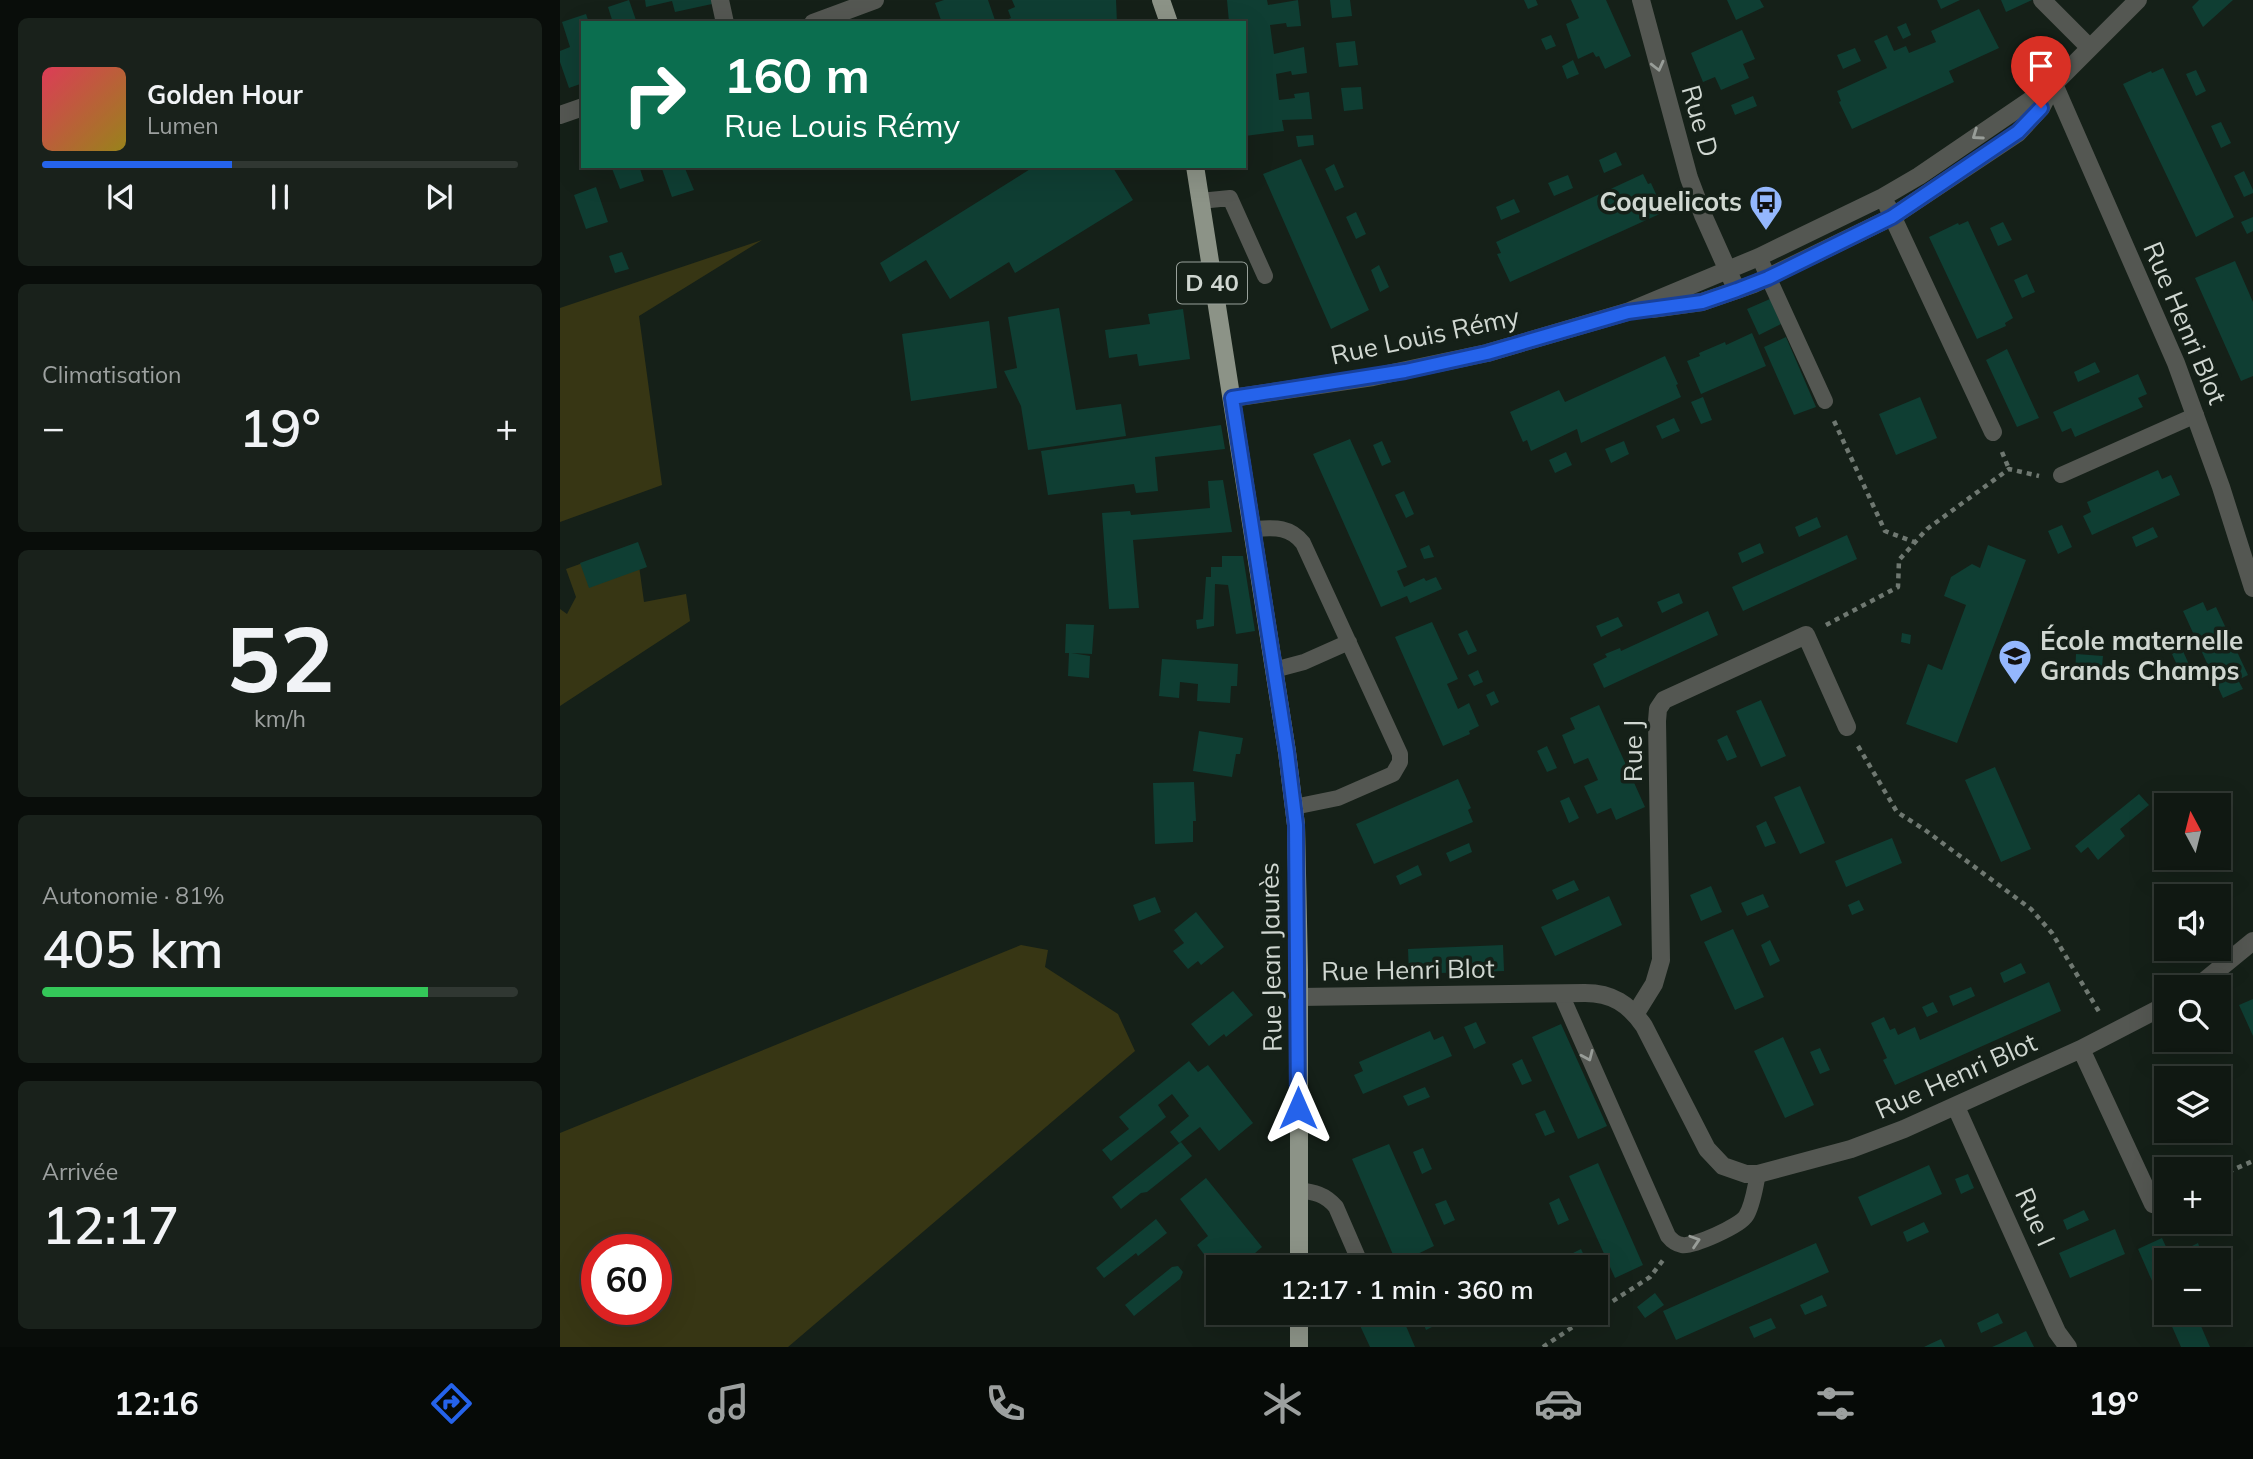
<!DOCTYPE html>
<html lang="fr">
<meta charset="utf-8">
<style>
:root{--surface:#101812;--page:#19211b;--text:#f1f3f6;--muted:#9ca09f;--line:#303732;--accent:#2563eb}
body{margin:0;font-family:Mulish,sans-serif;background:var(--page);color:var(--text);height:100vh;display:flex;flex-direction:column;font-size:26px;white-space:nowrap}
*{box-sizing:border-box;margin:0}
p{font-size:23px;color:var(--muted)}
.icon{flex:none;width:38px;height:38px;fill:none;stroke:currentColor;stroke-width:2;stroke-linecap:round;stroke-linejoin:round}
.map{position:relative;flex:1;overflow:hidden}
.panel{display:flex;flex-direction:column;gap:18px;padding:18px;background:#090d0a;width:560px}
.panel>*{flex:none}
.top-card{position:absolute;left:21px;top:21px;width:665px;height:147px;border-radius:0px;box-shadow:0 7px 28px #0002,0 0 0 2px var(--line);background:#0b6e4f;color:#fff;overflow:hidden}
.needle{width:46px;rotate:353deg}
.controls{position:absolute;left:1594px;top:793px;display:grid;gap:14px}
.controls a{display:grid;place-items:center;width:77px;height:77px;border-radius:0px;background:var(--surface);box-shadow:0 7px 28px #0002,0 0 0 2px var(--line);font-size:35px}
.speed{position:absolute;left:21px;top:1234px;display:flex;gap:14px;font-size:35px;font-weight:700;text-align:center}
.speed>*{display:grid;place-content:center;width:91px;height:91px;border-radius:50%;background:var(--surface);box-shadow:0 7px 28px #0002,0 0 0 2px var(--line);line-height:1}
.speed .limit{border:10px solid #d22;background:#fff;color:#111}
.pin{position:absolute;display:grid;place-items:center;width:60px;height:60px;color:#fff;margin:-72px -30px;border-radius:50% 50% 50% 0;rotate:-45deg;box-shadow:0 0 7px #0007}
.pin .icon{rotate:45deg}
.me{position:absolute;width:77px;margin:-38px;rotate:0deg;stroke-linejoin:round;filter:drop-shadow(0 0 5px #0008)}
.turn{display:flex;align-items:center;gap:24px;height:147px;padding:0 28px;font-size:32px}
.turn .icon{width:91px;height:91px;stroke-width:2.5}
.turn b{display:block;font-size:49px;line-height:60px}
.big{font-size:52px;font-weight:600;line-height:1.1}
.panel .card{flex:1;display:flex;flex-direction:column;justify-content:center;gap:10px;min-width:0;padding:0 24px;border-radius:10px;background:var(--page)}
.panel .dial{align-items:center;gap:0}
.dial b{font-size:91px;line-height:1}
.song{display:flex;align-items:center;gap:21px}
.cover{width:84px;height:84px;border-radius:10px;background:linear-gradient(135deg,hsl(350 70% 55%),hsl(50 70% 35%))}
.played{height:7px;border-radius:4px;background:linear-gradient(90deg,var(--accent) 40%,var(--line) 40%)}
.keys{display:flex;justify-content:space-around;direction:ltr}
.heat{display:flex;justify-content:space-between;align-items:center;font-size:38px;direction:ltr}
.charge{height:10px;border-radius:5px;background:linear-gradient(90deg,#34c759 81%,var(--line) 0)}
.trip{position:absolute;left:646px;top:1255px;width:402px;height:70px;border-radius:0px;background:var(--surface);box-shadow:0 7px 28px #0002,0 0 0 2px var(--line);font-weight:600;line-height:70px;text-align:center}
.tabs{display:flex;height:112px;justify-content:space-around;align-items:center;background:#060a07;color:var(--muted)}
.tabs .icon{width:49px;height:49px}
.tabs .current{color:var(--accent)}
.tabs b{font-size:32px;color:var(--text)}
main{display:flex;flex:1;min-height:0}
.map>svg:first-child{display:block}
</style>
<main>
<section class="panel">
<div class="card">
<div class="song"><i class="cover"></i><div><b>Golden Hour</b><p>Lumen</p></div></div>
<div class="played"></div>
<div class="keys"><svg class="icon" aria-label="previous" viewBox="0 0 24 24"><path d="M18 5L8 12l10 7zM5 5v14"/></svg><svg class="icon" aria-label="pause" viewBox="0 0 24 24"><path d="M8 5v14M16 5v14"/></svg><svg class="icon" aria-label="next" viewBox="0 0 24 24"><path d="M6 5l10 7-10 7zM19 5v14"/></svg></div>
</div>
<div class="card"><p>Climatisation</p>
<div class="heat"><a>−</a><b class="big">19°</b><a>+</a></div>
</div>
<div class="card dial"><b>52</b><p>km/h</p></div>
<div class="card"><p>Autonomie · 81%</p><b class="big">405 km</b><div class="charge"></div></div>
<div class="card"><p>Arrivée</p><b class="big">12:17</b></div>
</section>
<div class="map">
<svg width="1693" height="1347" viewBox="0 0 1693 1347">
<rect width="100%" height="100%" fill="#152018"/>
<path fill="#373614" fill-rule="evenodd" d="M202,240l-123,76 23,169 -102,37v-214z
M76,544l8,58 42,-8 4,27 -130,85v-97l7,5 9,-17 -10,-28z
M461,945l27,5 -3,17 73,47 17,37 -347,296h-228v-214zM37,1250h59v59h-59z"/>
<path fill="#0f3e33" d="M69,0l8,23h-24l-5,-16z
M85,0h66l1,4 -37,8 -3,-11 -26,6z
M384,0h44l8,23h-54l-7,-20z
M452,0h104l1,23h-119l13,-5 -3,-8 7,-3z
M667,0h40l1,5 30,-5 3,26 -14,1 -1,-4 -16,2 4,29 30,-7 3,26 -15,2 -1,-4 -15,3 3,26 16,-2 -1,-4 15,-2 3,27 -30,1 2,11 -39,5 -1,-113 -15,-1z
M770,0h20l2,16 -20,2z
M964,0h12l2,5 -10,4z
M1011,0h35l25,56 -26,13 -6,-13 -3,1 -3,-5 -15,7 -12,-35 13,-6z
M1167,0h33l4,7 -28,13z
M1377,0h23l-19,9z
M1441,0h31l-26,12z
M1639,0h34l-30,27 -11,-20z
M1419,9l20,39 -50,23 5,11 -102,47 -13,-27 2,-1 -4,-10 50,-23 -13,-27 13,-6 7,16 12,-5 3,7 27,-11 -5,-11z
M26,14l3,9h-6v60l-14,5 -9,-26v-11l10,-4 -8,-25z
M1346,23l5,12 -8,4 -6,-12z
M1182,30l13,29 -12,5 6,14 -28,12 -6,-13 -12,5 -12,-29z
M991,35l5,11 -10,4 -5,-11z
M795,41l3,24 -19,2 -3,-24z
M1295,48l6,13 -18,8 -6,-14z
M1013,60l6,14 -12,5 -5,-13z
M1603,68l71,149 -38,20 -73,-153 28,-13 1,2z
M1636,70l10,21 -10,5 -10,-22z
M801,87l2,22 -19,2 -3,-23z
M1193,96l4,10 -22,9 -4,-10z
M1661,122l10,21 -10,5 -10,-22z
M753,135l1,10 -16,2 -2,-11z
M1056,152l6,13 -18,8 -5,-13z
M741,159l68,151 -38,19 -68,-155z
M774,164l10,23 -9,4 -10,-22z
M51,166h28l5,15 -24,8z
M101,166h23l10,24 -22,7z
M475,166h40l1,2 36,-2 21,34 -118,73 -6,-11 -59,37 -24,-39 -36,22 -10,-19z
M1684,171l9,19v3l-9,4 -10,-21z
M1083,174l5,10 3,-1 13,29 -154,70 -13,-28 4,-1 -5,-11z
M1008,175l5,13 -19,8 -6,-13z
M36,187l12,35 -22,7 -12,-34z
M954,199l6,13 -19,8 -5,-13z
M796,212l10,22 -10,5 -10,-22z
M1693,217v14l-6,3 -6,-12z
M1408,221l45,97 -8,5 1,3 -29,13 -48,-102 29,-14 1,2z
M1443,222l9,18 -14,6 -8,-18z
M62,252l7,17 -14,4 -6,-17z
M1675,261l18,41v74l-12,5 -46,-103z
M819,265l10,22 -9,5 -9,-22z
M1467,274l8,18 -13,6 -8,-18z
M1210,299l11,25 -22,11 -12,-26z
M499,308l17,102 45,-6 5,32 -98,14 -7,-44 -17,-35 13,-3 -9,-51z
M623,309l7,50 -51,7 -2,-12 -28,4 -4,-28 45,-6 -2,-10z
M429,321l8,67 -86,13 -9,-67z
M1192,333l14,33 -65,28 -14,-33 13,-5 -1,-3 26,-11 1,3z
M1226,337l30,70 -22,8 -30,-68z
M1447,349l32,69 -22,9 -31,-67z
M1105,356l13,28 -2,1 5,12 -100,46 -4,-14 -46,22 -4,-11 -4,2 -13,-30 49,-22 6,12z
M1535,362l5,10 -22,10 -4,-10z
M1578,374l9,20 -9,4 5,9 -68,30 -4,-9 -9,4 -9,-20z
M1143,397l9,23 -11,4 -10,-22z
M1360,397l17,41 -41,17 -17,-41z
M1114,418l6,13 -18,8 -6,-13z
M661,425l4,24 -70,8 3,34 -22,2 -2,-9 -86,11 -7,-44z
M790,439l57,128 -10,4 7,16 20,-9 2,3 10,-4 6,12 -32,14 -3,-7 -26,11 -68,-153z
M822,441l9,21 -9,4 -9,-21z
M1064,441l5,13 -18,9 -6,-14z
M1006,452l6,13 -17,8 -6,-13z
M1598,470l4,9 9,-4 9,20 -88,40 -9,-19 8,-4 -4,-10z
M663,480l9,52 -99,8 6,68 -30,1 -7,-96 28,-2 1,4 79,-7 -2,-27z
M844,491l10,23 -8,4 -11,-23z
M1257,517l4,10 -22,10 -4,-10z
M1502,525l10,22 -14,7 -10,-23z
M1593,527l5,10 -22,10 -4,-10z
M1287,535l10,24 -114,52 -11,-24z
M78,542l9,25 -58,21 -9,-25z
M1200,543l4,10 -22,10 -4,-10z
M869,545l5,12 -10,2 -4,-10z
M1428,545l38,15 -69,183 -51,-19 22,-60 14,6 24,-65 -22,-9 7,-19 21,-13 8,4z
M662,556h21l12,75 -19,3 -8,-49 -13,-1 -1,42 -17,3 -1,-9 7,-1 3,-42h5v-10h11z
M1119,593l4,10 -21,10 -5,-11z
M1643,602l4,9 9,-4 32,68 -10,5 5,9 -20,9 -40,-87z
M1148,611l10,24 -114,53 -11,-24 14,-7 -2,-3 15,-6 1,3z
M1058,617l5,9 -22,11 -5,-11z
M872,622l26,57 -11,5 11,25 11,-6 10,23 -10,5 1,3 -27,12 -48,-109z
M506,624l28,1 -2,29 -21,-1 19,3 -1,22 -21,-2 1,-23h-4z
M907,630l10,21 -9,4 -10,-21z
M1342,633l9,2 -1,9 -9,-2z
M1622,649l10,22 -10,5 -10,-22z
M1516,654l27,2 -2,22 -26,-2z
M602,659l76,5 -1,22h-6l-1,17 -33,-2 1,-17 -18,-2 -1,16 -20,-2z
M918,670l5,12 -9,4 -6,-11z
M934,691l5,11 -8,4 -5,-11z
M1201,700l25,56 -25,11 -25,-56z
M1039,705l46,102 -29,13 -5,-12 -14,6 -13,-28 14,-6 -10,-22 -14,6 -12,-29 13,-6 -5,-11z
M639,731l44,7 -3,16h-4l-4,23 -39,-6z
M1167,735l10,22 -10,4 -10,-21z
M987,746l10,22 -10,4 -10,-21z
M1435,767l36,82 -30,13 -36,-82z
M898,779l13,29 -3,2 5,12 -99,42 -18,-40z
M634,782l2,39h-3v21l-38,2 -2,-61z
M1240,786l25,57 -25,11 -26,-57z
M1579,794l10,11 -29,24 5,7 -27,24 -10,-13 -7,6 -6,-7z
M1009,797l10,21 -10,5 -9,-22z
M1206,821l10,22 -11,4 -9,-21z
M1332,838l10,25 -56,24 -11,-26z
M909,843l3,9 -22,10 -4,-9z
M858,865l4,10 -22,10 -4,-9z
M1014,880l5,10 -22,10 -5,-10z
M1151,886l11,26 -21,9 -11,-26z
M1203,894l6,13 -22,9 -6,-13z
M1049,896l13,29 -67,31 -14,-29z
M595,897l6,15 -22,9 -6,-16z
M1299,900l5,10 -12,5 -4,-10z
M636,912l28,35 -23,18 -3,-4 -10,8 -15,-18 11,-8 -10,-13z
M1173,929l31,68 -29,13 -31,-68z
M1210,940l10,21 -10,5 -9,-21z
M943,945l1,26 -95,3 -1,-25z
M1461,963l5,10 -22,10 -4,-10z
M1489,982l12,29 -166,74 -12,-25 4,-2 -16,-35 13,-6 6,13 5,-2 3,7 17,-8 5,13z
M1411,987l4,9 -22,10 -4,-10z
M673,991l20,24 -27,22 -2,-3 -15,12 -18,-22z
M1693,999v37l-14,-31z
M1373,1002l5,10 -11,5 -5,-10z
M916,1022l10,21 -12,6 -10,-22z
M1001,1024l46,102 -29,13 -46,-102z
M870,1031l4,9 9,-4 9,20 -89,38 -9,-19 9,-4 -4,-9z
M1223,1037l31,68 -29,13 -31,-67z
M1260,1048l10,22 -10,4 -10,-22z
M962,1059l10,22 -10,4 -10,-21z
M629,1061l9,11 10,-7 45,58 -34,28 -19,-24 -21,16 -9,-11 19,-16 -17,-22 -14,11 8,12 -55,44 -9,-11 27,-21 -10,-12z
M865,1087l5,10 -22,9 -5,-10z
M985,1110l10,22 -10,4 -10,-22z
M621,1142l11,14 -45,36 -6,1 -20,16 -9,-12z
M829,1144l45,102 -37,18 -45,-105z
M863,1148l9,21 -10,5 -9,-22z
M1038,1163l45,102 -28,13 -46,-102z
M1369,1165l13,29 -71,32 -13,-29z
M1408,1174l6,14 -13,6 -6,-15z
M646,1178l56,69 -23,20h-21v6l-21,-28 11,-9 -28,-37z
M999,1198l10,22 -11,5 -9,-22z
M886,1200l9,20 -11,5 -9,-21z
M1524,1210l5,10 -22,10 -4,-10z
M596,1219l11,14 -29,23 -2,-3 -32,25 -8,-10z
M1364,1222l5,10 -22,10 -4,-10z
M1555,1229l10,25 -55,24 -11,-25z
M1602,1238l10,22h-6v52h29l15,35h-29l-43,-98z
M1256,1243l13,29 -153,68 -13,-29z
M1638,1243l4,11 3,6h-12l-5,-12z
M1021,1249l6,13 3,5h-12l-7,-13z
M618,1266l5,6 -3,7 -46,37 -9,-11 47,-38z
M1095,1293l9,12 -19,13 -8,-11z
M1262,1295l5,11 -22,9 -5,-10z
M1663,1301l9,22 -10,4 -7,-15h4v-9z
M805,1312h35l15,35h-45l-14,-30z
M859,1312h12l5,13 -10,5z
M1438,1313l5,10 -22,10 -4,-10z
M1211,1318l5,10 -22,10 -5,-11z
M1466,1331l8,16h-42l7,-3z
M1381,1339l4,8h-21l6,-3z"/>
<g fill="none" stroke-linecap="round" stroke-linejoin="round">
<path stroke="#6f7871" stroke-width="4.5" stroke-dasharray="5 5" stroke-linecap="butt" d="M1274,421l51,110 29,11
M1442,452l7,17
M1266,625l72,-38 1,-27 28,-31 82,-60 30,7
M1298,746l39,66 28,18 106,79 21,24 49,82
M1659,1176l34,-15
M1036,1312l54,-35 14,-18
M983,1347l52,-35"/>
<path stroke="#545752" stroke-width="16" d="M640,201l30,-3 35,78
M1199,257l66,144
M1501,475l135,-60
M692,529c20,-1 37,-4 51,14l97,211v8l-7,12 -55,24 -44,9
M714,670l30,-8 45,-20
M1001,994l107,242c4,5 8,8 14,9 11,2 58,-19 64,-29 7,-11 9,-29 12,-42
M738,1190c16,2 27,4 38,17l26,60"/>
<path stroke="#545752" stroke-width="18" d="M160,0l5,23
M1081,0l48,178 14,37 30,67
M1482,0l48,48
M253,23l62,-23
M1494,84l122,279 45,124 32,101
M0,115l23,-8
M1328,207l105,225
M1092,309l50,-7 52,-18 138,-67 126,-84 23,-25 11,-21
M672,398l141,-21 114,-24 140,-41 132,-55 124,-60 36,-21 135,-92 84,-84
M1637,987l56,-46
M739,997l286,-4c27,0 44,11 59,33l63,123 16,17 23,8h12l93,-25 53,-20 177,-80 85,-44
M1076,1013l18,-29 7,-24 -4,-239 1,-12 6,-9 142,-65 41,92
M1521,1049l72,155
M1396,1107l101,225 11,15"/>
<path stroke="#8c9387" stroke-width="18" d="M601,0l8,23
M635,166l92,586 9,73 3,145v297
M739,1312v35"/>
</g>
<defs><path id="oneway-chevron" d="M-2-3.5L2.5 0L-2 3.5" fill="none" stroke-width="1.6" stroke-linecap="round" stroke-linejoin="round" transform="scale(1.75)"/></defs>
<g stroke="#989d98">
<use href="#oneway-chevron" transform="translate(1098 66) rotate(76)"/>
<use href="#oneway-chevron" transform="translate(1417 135) rotate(145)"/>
<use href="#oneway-chevron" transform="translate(1028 1056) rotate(66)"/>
<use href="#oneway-chevron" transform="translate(1135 1241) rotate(-18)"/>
</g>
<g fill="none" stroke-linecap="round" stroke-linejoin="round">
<defs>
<path id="route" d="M738,1108l-2,-283 -9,-73 -55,-354 173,-27 82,-18 141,-41 74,-10 35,-12 31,-12 124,-61 126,-85 23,-24"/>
</defs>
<use href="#route" stroke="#184099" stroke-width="18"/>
<use href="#route" stroke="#2563eb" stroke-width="12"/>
</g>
<defs>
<symbol id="bus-pin" viewBox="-11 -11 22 30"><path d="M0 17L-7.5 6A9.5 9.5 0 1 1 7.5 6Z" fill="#94b7fd" stroke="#152018"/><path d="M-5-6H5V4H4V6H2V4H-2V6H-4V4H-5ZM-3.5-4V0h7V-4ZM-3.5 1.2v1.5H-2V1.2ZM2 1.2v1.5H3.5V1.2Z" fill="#111"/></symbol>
<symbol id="school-pin" viewBox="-11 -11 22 30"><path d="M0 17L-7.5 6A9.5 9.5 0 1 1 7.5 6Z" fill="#94b7fd" stroke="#152018"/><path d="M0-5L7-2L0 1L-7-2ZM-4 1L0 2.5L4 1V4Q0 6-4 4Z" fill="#111"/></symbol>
</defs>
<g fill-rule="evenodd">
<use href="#bus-pin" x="1187" y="183" width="38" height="52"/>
<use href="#school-pin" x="1436" y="637" width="38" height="52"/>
</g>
<g text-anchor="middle" stroke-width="7" stroke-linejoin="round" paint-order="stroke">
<rect fill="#152018" stroke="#98a09a" stroke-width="2" x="617" y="262.5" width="70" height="41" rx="5"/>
<g font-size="24" font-weight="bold" fill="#d0d7d1">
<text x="652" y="291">D 40</text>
</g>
<g font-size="26" fill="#d0d7d1" stroke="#152018">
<text transform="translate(1140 121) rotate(74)" y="9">Rue D</text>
<text transform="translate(1625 323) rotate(67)" y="9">Rue Henri Blot</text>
<text transform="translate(865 336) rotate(-12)" y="9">Rue Louis Rémy</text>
<text transform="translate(1073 751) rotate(-90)" y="9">Rue J</text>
<text transform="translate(711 957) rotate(-91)" y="9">Rue Jean Jaurès</text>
<text transform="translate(848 970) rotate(-1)" y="9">Rue Henri Blot</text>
<text transform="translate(1396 1076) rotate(-24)" y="9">Rue Henri Blot</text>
<text transform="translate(1475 1217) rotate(66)" y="9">Rue I</text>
</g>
<g font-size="26" font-weight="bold" fill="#d0d7d1" stroke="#152018" text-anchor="end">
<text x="1182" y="211">Coquelicots</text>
<text x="1480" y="650" text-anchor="start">École maternelle<tspan x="1480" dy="30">Grands Champs</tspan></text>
</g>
</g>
</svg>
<div class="controls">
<a><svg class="needle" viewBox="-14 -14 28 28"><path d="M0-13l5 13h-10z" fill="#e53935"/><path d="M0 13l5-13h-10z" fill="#9ca09f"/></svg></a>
<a><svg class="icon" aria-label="sound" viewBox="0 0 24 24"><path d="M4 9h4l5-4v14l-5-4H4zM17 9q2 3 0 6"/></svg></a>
<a><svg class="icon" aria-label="search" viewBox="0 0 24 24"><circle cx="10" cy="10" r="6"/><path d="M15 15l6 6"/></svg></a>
<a><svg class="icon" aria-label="layers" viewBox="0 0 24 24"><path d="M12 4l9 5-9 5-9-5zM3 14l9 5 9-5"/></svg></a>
<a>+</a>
<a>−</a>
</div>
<div class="speed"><div class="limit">60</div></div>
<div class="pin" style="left:1481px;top:108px;background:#d93025"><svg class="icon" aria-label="arrive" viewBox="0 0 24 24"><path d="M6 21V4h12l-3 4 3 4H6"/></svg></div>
<svg class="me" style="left:738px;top:1108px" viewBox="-20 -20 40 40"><path d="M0-17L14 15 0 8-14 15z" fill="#2563eb" stroke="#fff" stroke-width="4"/></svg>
<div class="trip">12:17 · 1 min · 360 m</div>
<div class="top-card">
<div class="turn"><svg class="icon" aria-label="right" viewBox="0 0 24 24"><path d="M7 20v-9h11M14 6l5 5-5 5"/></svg><div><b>160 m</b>Rue Louis Rémy</div></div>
</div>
</div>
</main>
<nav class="tabs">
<b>12:16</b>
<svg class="icon current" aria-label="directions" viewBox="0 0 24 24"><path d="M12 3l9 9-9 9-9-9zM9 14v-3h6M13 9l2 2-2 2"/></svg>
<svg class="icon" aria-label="music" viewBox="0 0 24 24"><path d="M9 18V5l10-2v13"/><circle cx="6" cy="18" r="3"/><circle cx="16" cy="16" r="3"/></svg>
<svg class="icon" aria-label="phone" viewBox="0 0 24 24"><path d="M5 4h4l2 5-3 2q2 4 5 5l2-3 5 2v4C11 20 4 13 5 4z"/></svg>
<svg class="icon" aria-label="climate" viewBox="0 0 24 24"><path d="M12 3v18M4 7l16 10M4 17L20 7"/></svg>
<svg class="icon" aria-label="car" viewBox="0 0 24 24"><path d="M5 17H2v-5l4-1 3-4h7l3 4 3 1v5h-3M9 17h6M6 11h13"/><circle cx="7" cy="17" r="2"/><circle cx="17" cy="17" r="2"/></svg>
<svg class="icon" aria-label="filters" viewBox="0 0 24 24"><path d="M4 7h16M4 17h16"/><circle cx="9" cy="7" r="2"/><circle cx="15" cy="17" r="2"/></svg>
<b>19°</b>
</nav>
